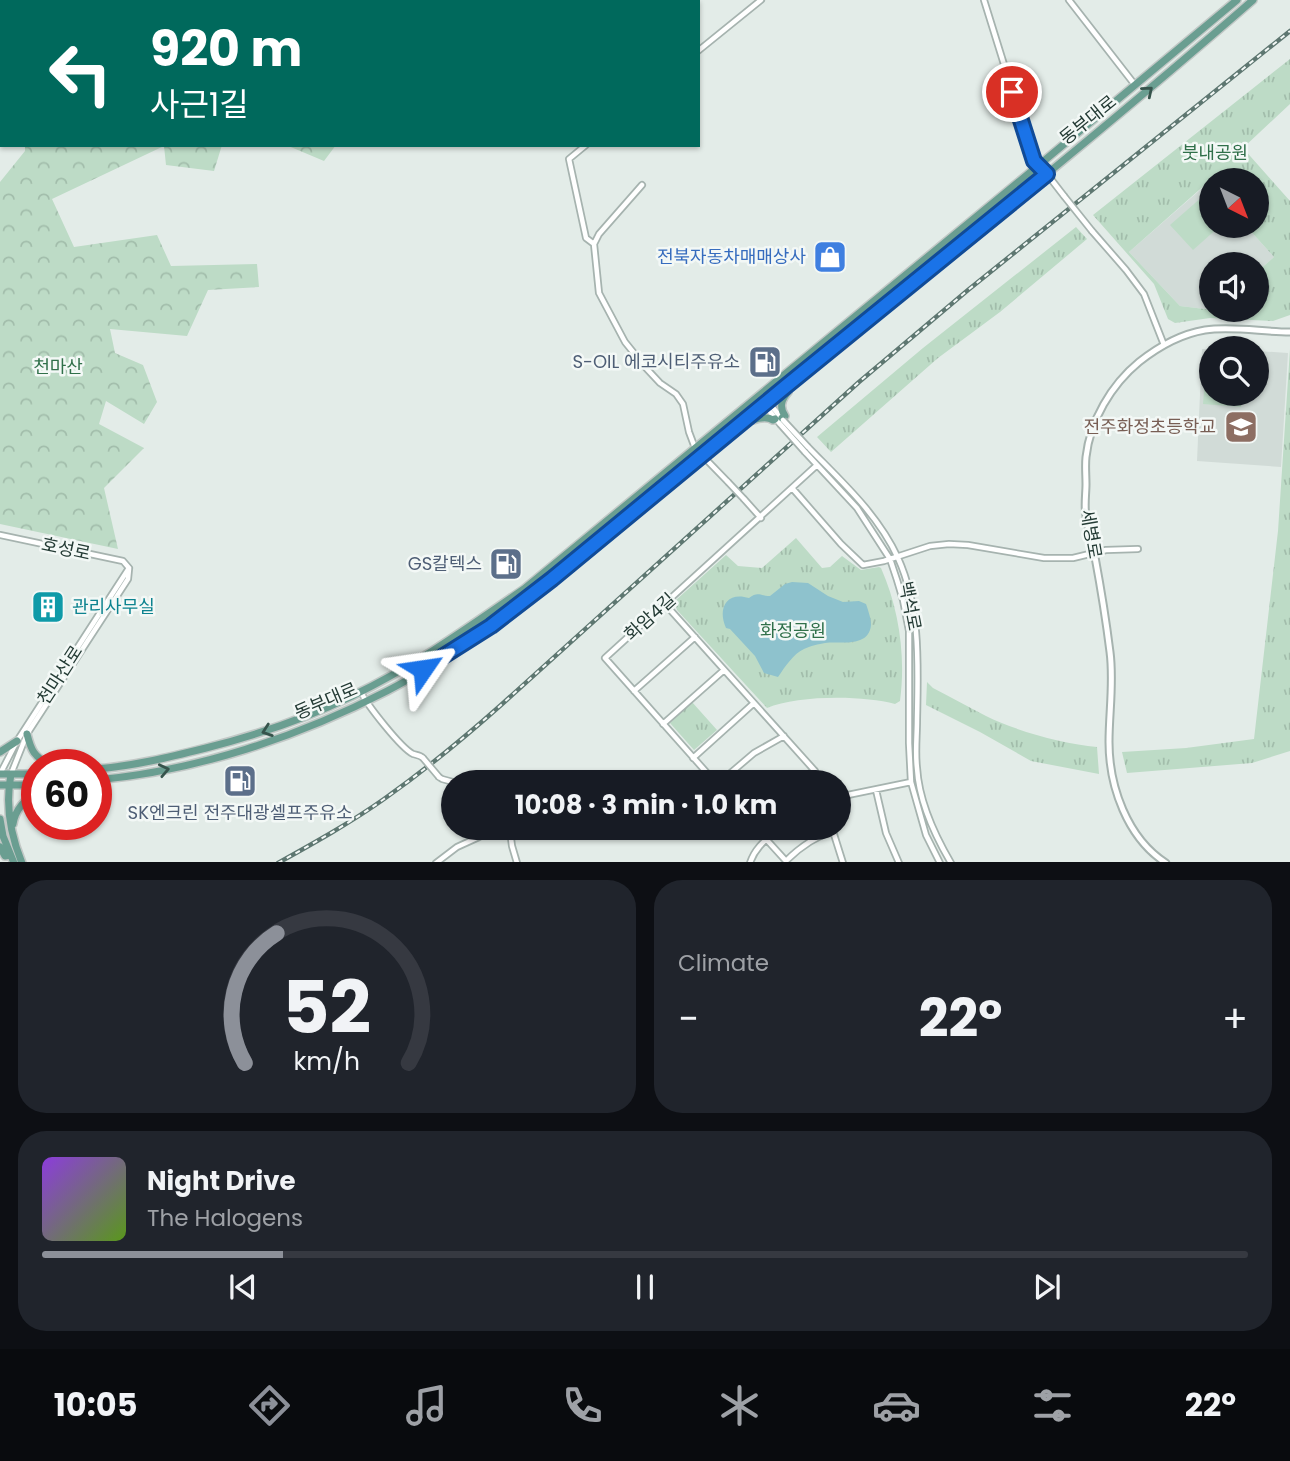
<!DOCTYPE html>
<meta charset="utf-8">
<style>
:root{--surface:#171b24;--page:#20242c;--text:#f1f3f6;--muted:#9ea1a6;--line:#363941;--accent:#8c9099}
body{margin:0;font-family:Poppins,"Noto Sans KR",sans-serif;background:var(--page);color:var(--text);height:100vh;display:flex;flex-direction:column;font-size:26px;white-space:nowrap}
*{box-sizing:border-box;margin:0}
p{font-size:23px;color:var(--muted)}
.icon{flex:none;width:38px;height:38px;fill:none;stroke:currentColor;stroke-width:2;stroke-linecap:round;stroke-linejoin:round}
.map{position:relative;height:862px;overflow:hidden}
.side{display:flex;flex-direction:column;gap:18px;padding:18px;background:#0d0f14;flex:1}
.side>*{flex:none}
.guide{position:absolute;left:0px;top:0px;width:700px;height:147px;box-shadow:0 2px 5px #0004;background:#00695c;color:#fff;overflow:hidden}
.needle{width:46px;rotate:138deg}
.buttons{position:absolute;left:1199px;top:168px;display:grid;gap:14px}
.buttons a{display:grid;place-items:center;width:70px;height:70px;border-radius:50%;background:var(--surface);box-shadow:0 2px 5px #0004;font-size:35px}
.speed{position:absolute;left:21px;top:749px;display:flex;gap:14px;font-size:35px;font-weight:700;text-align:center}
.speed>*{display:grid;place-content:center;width:91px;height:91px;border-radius:50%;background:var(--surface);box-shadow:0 2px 5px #0004;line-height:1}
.speed .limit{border:10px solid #d22;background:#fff;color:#111}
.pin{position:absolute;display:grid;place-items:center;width:60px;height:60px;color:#fff;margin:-30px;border:4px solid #fff;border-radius:50%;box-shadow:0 2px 7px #0007}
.me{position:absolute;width:77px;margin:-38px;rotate:58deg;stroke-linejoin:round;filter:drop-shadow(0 0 5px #0008)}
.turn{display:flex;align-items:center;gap:24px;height:147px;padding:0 35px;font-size:32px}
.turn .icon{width:91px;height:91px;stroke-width:2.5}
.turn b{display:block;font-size:49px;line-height:60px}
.big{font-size:52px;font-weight:700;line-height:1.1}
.side .tile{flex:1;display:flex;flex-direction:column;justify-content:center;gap:10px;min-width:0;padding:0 24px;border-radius:28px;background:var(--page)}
.side .dial{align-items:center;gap:0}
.dial svg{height:182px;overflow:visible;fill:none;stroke:var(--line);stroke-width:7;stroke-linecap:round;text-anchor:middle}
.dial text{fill:var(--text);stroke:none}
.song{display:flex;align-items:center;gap:21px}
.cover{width:84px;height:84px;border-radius:10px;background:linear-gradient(135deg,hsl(270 70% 55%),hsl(90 70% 35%))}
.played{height:7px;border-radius:4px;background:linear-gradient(90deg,var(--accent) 20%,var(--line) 20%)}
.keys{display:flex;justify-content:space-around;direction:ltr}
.heat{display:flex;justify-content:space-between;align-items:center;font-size:38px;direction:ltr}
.side .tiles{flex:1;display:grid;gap:18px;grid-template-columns:1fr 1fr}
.tile:last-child{grid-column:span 2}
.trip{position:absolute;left:441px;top:770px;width:410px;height:70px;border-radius:35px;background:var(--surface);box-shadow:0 2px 5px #0004;font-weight:700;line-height:70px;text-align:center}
.tab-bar{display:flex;height:112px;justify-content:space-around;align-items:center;background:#090b0e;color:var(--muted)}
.tab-bar .icon{width:49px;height:49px}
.tab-bar .current{color:var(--accent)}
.tab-bar b{font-size:32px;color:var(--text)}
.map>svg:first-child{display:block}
</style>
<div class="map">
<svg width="1290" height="863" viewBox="0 0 1290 863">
<defs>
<pattern id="forest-crowns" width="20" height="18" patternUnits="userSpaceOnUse" patternTransform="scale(1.75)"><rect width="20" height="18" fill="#bddbc6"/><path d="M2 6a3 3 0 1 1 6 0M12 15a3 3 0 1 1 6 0" fill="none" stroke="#a2bdab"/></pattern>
<pattern id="park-tufts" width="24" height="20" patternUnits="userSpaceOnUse" patternTransform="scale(1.75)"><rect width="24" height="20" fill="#bddbc6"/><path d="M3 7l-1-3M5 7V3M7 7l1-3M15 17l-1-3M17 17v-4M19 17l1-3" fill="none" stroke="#a2bdab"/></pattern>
</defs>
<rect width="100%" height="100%" fill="#e3ece8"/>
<path fill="#d1dbd7" d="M1208,183l3,3v40h35l28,31 -17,15 -1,-8h-45v46h2l-33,-4 -51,-54z
M1202,349h9v45h45l1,-43 31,2 -7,114 -84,-6z"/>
<path fill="#bddbc6" d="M1210,190l1,1v35h9l-27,24 -23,-25z
M1206,365h5v29h31l-1,13 -38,-3z"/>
<path fill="url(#forest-crowns)" d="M132,0h224l4,2h-228z
M25,145h197l-8,26 -48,-6 -2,-19 -112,53 22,48 83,-12 14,31 86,-2 2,23 -51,3 -21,46 -77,-7 5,24 28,12 14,37 -13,22 -38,-23 -7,23 45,24 -40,40 14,61 -118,-25v-342l25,-31z
M286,145h50l-12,16z"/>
<path fill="url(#park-tufts)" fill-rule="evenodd" d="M1290,59v45l-47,44 47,53v114l-17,6 -63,-3 -35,5 -7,-4 -14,-35 -61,-69zM1211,180h45v46h-10l28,31 -17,15 -1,38h-43l-33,-4 -51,-54 78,-69 4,3z
M1076,227l11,12 -87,73 -62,46 -107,94 -14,-15 106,-89z
M1290,349v402l-38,12 -125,10 -5,-21 64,-4 68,-9 24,-208z
M796,538l26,30 8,-1 12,-11 19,14 18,-3 2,1c18,41 25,88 19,133l-5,3c-32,-9 -98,-9 -128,4l-90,-98 -2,-6 1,-4 50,-45 12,11 24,2z
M927,682l6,6c18,9 35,19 53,28 30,15 78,28 111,31l2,27 -68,-13 -51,-29 -54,-27z
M692,702l25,28 -23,20 -24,-27z"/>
<path fill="#8ec2cd" d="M792,582l16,1 20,13 15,6 16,-1 7,3c2,6 5,14 5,21 -2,23 -31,16 -46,18 -6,1 -15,3 -21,6 -11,5 -19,18 -26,28l-14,-4 -9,-17 -25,-27 -4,-1c-9,-20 1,-37 23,-30 9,-7 11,-2 21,-2l15,-12z"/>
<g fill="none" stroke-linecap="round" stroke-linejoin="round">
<defs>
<path id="minor" d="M625,0l2,2
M984,0l50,161 13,13 17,22
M1069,0l66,85
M554,2l2,-2
M698,51l63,-51
M586,145l-17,14 17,79 8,6
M642,185l-43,49 -5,10 5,49 26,49 21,26 14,15 16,11 7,10 6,28 6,16 33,34
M1092,231l34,39 18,24 20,51
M758,397l22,27
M766,399l17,21
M808,447c33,34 70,67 90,111 23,51 20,108 19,162 0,16 -2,32 0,48 2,34 17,66 34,95
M805,452l52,56 33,51 7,21 6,20 6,31v112l2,39 15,53 14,28
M793,489l48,55 22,21 21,-4 46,-15 19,-2 19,1 76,13h29l33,-8 32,-1
M744,499l17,19
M0,535l123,26 6,7
M665,604l150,167 4,11
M634,691l61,-54
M361,692c6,13 40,56 52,62 3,1 7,1 10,4
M663,724l61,-54
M693,758l61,-55
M0,774l17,-33 112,-173
M11,774l16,-40 101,-155 1,-10
M439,777l3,2 11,3
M715,782l-110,-124 212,-193
M720,782l34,-29 30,-17
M791,782l24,-11
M876,790l10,43 13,30
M838,797l73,-15
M506,828l4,3 2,15 5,17
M756,828l30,33
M832,828l11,35
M786,861c14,-14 28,-24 47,-30
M436,863l21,-16 22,-10 12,-9
M750,863c5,-16 18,-25 29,-35"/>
<path id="tertiary" d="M1166,863c-39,-25 -57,-77 -57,-121 0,-30 5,-60 1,-90 -4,-32 -9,-63 -15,-95 -2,-14 -7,-27 -9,-41 -2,-10 0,-22 0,-32 0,-9 -1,-18 0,-27 4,-36 25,-72 53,-95 19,-15 42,-28 66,-32 28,-4 57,2 85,2"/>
<path id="primary" d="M750,416l3,4c6,-2 14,-4 20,0l2,-1
M782,418l3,-2c-6,-9 -4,-16 3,-24l-3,-5
M27,734c4,16 7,23 23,31
M0,752l17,-11
M96,769c38,-3 74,-12 110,-21 51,-13 99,-29 146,-52 61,-29 117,-69 172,-107l503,-414 210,-175
M0,774h37
M11,774c-6,31 -1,60 11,89
M96,780c100,-9 202,-43 291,-89 35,-18 70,-41 103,-64 45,-30 86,-67 127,-102 60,-50 121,-100 182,-149 152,-124 306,-247 454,-376
M0,785h37
M0,819l3,17 11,27
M13,824c2,-14 12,-25 24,-31
M0,847l5,9 5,-1"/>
</defs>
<use href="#minor" stroke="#a6b3af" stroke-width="8"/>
<use href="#tertiary" stroke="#a6b3af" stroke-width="9"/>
<use href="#primary" stroke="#c2c8c6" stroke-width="10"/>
<use href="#minor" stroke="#fff" stroke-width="4.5"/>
<use href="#tertiary" stroke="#fff" stroke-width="5"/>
<use href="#primary" stroke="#6a9e91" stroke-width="7"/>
<defs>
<path id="rail" d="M278,863c36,-20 72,-40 106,-64 41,-29 80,-61 117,-94l358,-323 109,-92 322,-259"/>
</defs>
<use href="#rail" stroke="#5e7771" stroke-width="4.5"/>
<use href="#rail" stroke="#f3f8f6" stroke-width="2" stroke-dasharray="5" stroke-linecap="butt"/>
<defs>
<path id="minor-bridge" d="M1064,196l28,35
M783,420l25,27
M780,424l25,28
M728,482l16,17
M423,758l16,19"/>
</defs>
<use href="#minor-bridge" stroke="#a6b3af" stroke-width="8" stroke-linecap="butt"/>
<use href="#minor-bridge" stroke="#fff" stroke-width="4.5"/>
</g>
<defs><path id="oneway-chevron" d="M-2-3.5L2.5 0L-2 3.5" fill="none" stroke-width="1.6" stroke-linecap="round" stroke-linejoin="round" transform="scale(1.75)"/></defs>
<g stroke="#36544c">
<use href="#oneway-chevron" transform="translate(1148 91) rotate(-40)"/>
<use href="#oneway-chevron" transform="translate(267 731) rotate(161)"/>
<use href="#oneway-chevron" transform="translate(164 770) rotate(-12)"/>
</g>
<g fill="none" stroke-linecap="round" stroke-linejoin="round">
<defs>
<path id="route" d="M423,669l68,-43 61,-47 233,-192 262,-213 -13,-13 -22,-69"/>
</defs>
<use href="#route" stroke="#114b97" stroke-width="18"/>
<use href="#route" stroke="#1a73e8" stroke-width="12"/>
</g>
<defs>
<symbol id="shop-square" viewBox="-11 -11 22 22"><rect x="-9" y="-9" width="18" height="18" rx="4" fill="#3f7fe0" stroke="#f3f8f6"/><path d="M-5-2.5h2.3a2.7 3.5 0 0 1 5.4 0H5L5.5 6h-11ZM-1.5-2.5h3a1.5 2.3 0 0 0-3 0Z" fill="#fff"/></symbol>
<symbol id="fuel-square" viewBox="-11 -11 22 22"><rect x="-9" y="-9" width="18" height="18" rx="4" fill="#5c6f8a" stroke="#f3f8f6"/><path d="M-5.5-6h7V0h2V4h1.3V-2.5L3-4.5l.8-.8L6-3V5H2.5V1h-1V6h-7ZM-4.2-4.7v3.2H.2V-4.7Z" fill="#fff"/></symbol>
<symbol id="school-square" viewBox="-11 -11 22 22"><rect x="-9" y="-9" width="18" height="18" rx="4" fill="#8d6e63" stroke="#f3f8f6"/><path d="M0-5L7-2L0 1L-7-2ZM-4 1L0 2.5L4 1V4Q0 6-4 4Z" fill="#fff"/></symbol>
<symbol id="building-square" viewBox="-11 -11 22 22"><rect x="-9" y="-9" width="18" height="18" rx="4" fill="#0f9aa8" stroke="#f3f8f6"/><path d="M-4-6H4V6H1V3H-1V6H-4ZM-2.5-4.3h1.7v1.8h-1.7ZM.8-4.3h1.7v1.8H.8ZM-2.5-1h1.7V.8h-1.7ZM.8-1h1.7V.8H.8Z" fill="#fff"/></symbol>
</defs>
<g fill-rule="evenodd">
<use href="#shop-square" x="811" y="238" width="38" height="38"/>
<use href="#fuel-square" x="746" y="343" width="38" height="38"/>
<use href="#school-square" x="1222" y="408" width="38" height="38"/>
<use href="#fuel-square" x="487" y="545" width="38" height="38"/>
<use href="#building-square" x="29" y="588" width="38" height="38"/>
<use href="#fuel-square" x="221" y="762" width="38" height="38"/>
</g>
<g text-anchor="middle" stroke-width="5" stroke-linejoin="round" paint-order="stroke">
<g font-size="18" fill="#243b35" stroke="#f3f8f6">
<text transform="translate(1088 120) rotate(-39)" y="6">동부대로</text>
<text transform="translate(1091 534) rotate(80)" y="6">세병로</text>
<text transform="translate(66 549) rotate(12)" y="6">호성로</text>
<text transform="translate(910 606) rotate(79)" y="6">백석로</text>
<text transform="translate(650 617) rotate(-42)" y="6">화암4길</text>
<text transform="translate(60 675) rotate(-57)" y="6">천마산로</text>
<text transform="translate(326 701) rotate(-23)" y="6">동부대로</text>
</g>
<g font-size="18" fill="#30704a" stroke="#f3f8f6">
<text x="1215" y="159">붓내공원</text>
<text x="58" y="373">천마산</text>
<text x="793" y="637">화정공원</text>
</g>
<g font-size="18" fill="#366cbe" stroke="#f3f8f6" text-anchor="end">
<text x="806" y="263">전북자동차매매상사</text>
</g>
<g font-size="18" fill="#4e5e75" stroke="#f3f8f6" text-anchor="end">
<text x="740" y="368">S-OIL 에코시티주유소</text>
<text x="482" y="570">GS칼텍스</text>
<text x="240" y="819" text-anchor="middle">SK엔크린 전주대광셀프주유소</text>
</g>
<g font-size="18" fill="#785e54" stroke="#f3f8f6" text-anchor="end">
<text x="1216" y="433">전주화정초등학교</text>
</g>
<g font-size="18" fill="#0d838f" stroke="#f3f8f6" text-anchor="start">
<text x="72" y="613">관리사무실</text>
</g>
</g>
</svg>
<div class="buttons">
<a><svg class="needle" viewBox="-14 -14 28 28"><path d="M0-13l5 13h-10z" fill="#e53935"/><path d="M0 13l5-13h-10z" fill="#9ea1a6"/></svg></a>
<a><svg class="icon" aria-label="sound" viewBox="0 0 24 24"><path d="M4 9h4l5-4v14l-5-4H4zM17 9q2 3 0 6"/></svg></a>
<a><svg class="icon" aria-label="search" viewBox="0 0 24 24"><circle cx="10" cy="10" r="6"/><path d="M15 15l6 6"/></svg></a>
</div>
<div class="speed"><div class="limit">60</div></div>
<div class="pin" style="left:1012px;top:92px;background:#d93025"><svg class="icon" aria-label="arrive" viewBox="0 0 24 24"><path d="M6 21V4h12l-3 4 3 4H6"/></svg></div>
<svg class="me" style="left:423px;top:669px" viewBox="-20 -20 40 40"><path d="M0-17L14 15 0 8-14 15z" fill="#1a73e8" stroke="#fff" stroke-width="4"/></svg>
<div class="trip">10:08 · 3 min · 1.0 km</div>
<div class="guide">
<div class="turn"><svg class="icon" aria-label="left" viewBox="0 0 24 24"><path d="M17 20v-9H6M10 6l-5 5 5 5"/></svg><div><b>920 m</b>사근1길</div></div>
</div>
</div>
<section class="side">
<div class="tiles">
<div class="tile dial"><svg viewBox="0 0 100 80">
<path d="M14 69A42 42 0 1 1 86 69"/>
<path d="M14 69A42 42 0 0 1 28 12" stroke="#8c9099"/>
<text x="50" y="56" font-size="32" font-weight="700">52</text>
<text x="50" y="72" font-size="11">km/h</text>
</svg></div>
<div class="tile"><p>Climate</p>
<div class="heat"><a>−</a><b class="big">22°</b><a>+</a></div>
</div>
<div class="tile">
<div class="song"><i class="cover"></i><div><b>Night Drive</b><p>The Halogens</p></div></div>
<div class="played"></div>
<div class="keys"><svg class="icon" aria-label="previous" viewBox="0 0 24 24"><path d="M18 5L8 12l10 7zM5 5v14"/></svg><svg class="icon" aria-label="pause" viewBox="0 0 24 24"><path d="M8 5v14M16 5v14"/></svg><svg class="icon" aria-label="next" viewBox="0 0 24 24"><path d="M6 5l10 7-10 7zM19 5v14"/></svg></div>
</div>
</div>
</section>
<nav class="tab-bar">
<b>10:05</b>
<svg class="icon current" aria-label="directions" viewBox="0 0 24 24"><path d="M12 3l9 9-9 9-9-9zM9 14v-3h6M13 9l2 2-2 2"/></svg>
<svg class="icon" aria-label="music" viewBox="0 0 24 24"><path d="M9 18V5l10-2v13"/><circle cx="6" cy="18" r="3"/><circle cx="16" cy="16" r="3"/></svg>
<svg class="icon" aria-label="phone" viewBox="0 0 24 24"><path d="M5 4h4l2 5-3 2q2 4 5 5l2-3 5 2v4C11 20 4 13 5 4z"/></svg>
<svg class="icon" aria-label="climate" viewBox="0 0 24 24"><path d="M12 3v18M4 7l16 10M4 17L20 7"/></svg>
<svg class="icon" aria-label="car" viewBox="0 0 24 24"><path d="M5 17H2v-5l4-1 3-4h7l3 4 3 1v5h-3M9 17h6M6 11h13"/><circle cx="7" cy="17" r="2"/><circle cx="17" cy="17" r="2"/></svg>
<svg class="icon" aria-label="filters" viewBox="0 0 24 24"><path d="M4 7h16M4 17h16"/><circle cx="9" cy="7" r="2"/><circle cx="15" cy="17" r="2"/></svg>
<b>22°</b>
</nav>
